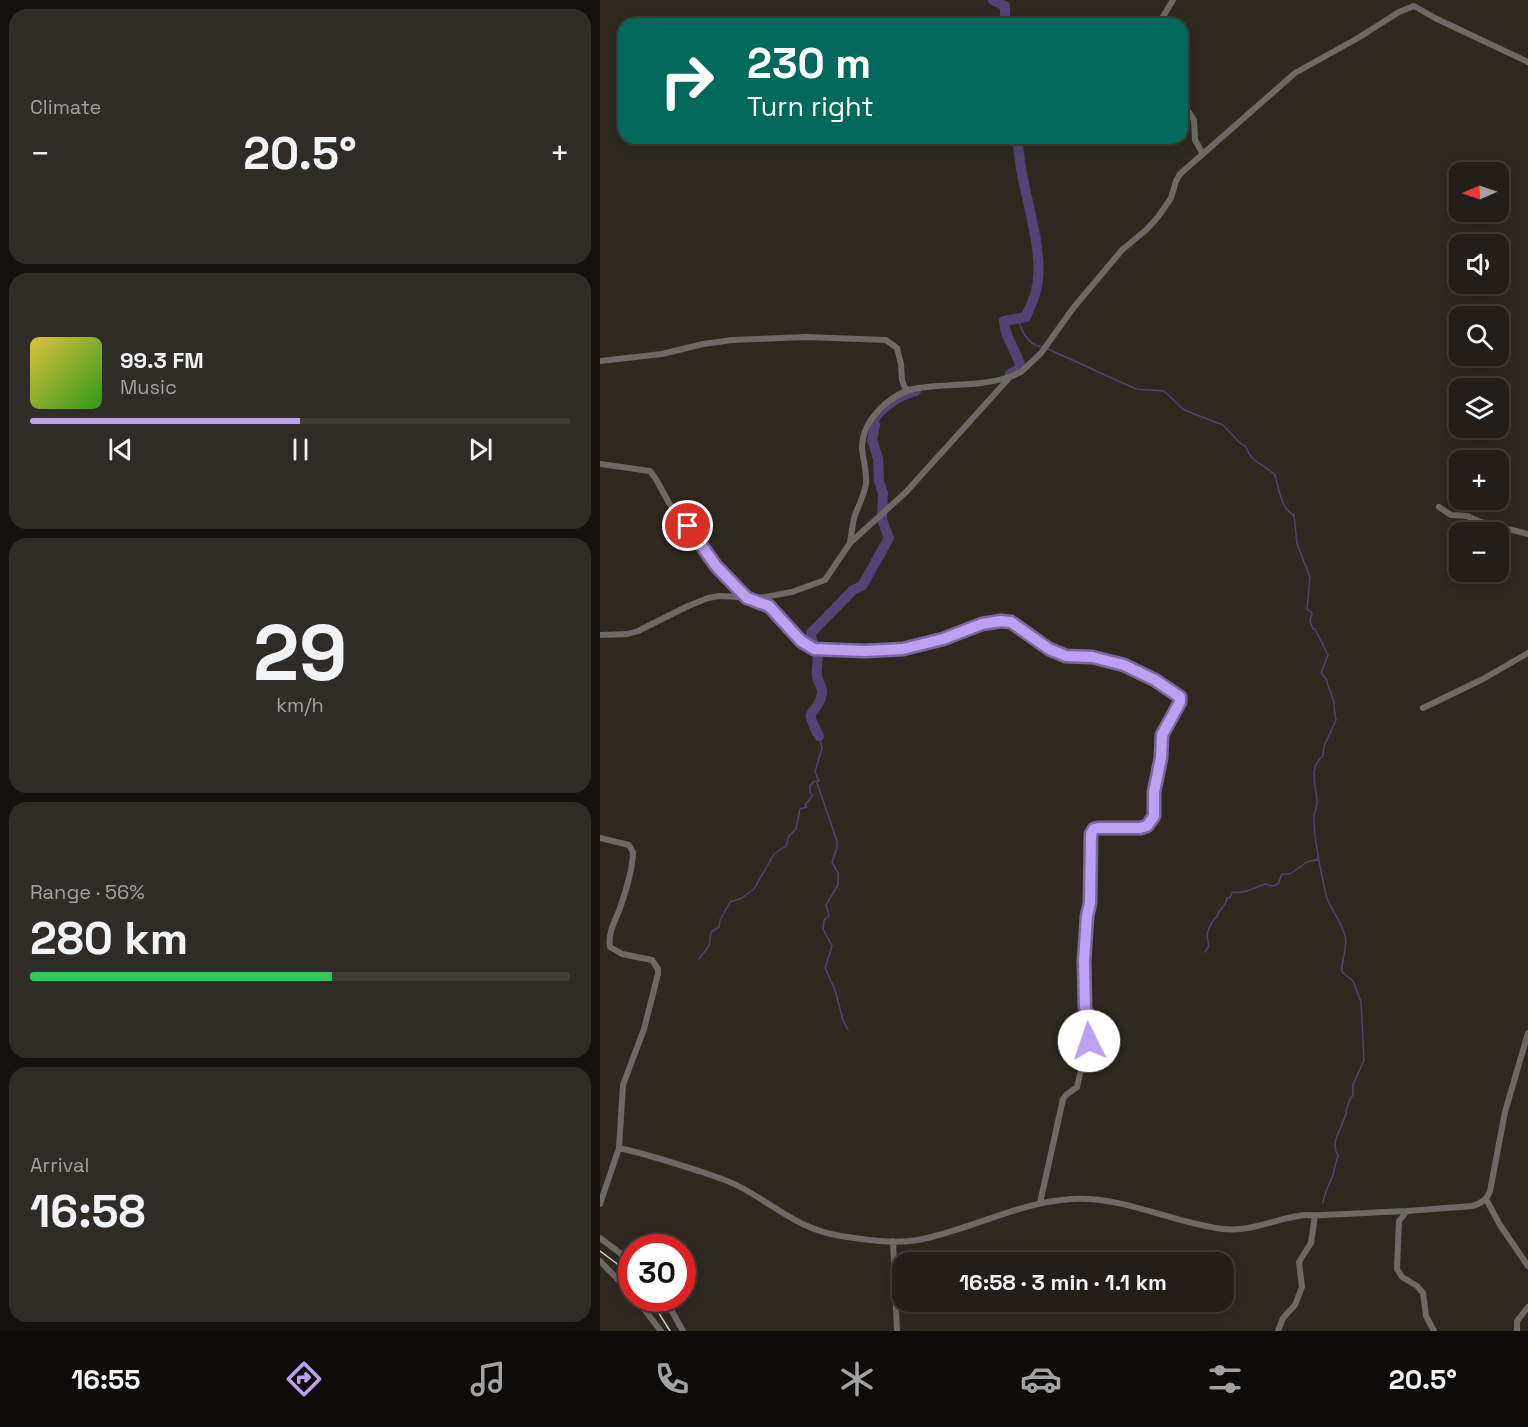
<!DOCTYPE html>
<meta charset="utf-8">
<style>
:root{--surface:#231e19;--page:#2f2b26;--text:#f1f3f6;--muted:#a3a2a2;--line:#403c38;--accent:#bca0f2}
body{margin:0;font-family:"Space Grotesk",sans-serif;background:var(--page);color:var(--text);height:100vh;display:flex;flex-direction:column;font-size:22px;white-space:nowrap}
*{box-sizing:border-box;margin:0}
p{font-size:20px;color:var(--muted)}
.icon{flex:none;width:33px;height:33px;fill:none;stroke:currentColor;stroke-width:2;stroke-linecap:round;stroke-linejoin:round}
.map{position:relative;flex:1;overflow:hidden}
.sheet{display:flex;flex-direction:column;gap:9px;padding:9px;background:#13100e;width:600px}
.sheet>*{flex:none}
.top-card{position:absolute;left:18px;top:18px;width:570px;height:126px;border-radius:18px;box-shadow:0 3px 15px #0003,0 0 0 2px var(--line);background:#00695c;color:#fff;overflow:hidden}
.needle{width:39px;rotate:268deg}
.tools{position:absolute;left:849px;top:162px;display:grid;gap:12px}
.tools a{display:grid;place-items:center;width:60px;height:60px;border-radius:12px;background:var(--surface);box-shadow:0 3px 15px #0003,0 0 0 2px var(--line);font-size:30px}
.speed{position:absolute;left:18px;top:1234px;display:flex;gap:12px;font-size:30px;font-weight:700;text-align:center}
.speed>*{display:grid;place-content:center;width:78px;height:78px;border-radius:50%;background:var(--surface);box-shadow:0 3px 15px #0003,0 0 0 2px var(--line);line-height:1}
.speed .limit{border:9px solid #d22;background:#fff;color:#111}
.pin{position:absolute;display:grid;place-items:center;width:51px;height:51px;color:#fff;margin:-26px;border:3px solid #fff;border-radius:50%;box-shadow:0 2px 6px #0007}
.me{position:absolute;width:66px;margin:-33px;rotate:356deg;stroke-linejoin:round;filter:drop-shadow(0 0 4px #0008)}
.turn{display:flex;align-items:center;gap:21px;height:126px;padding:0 30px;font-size:27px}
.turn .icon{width:78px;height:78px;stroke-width:2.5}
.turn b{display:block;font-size:42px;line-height:51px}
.big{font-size:45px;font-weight:600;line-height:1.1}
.sheet .tile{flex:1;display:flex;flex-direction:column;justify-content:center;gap:9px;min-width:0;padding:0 21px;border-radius:18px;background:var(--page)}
.sheet .dial{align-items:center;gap:0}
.dial b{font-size:78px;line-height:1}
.song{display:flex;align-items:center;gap:18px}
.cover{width:72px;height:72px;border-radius:9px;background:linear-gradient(135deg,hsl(50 70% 55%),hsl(110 70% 35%))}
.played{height:6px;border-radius:3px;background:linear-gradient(90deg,var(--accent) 50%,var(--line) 50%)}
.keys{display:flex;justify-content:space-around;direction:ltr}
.heat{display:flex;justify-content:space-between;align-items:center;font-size:33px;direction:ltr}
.charge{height:9px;border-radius:4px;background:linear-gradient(90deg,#34c759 56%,var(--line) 0)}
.trip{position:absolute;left:292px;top:1252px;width:342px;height:60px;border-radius:18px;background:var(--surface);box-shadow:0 3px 15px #0003,0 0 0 2px var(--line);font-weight:600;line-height:60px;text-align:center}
.dock{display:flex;height:96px;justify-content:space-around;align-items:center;background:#0e0c0a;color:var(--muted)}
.dock .icon{width:42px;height:42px}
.dock .current{color:var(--accent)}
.dock b{font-size:27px;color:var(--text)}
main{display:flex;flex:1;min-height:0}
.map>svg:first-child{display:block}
</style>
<main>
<section class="sheet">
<div class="tile"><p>Climate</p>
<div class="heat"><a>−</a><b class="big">20.5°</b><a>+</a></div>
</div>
<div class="tile">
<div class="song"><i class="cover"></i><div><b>99.3 FM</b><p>Music</p></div></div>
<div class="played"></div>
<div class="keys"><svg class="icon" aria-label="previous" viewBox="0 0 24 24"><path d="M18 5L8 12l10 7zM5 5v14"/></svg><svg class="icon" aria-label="pause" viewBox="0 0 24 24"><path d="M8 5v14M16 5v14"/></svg><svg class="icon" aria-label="next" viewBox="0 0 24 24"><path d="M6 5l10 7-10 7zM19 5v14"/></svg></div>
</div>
<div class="tile dial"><b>29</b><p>km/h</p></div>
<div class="tile"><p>Range · 56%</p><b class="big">280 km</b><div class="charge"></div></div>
<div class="tile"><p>Arrival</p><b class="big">16:58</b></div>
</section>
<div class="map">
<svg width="928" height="1331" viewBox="0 0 928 1331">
<rect width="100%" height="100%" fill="#2f2821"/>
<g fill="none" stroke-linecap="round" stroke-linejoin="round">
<path stroke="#514374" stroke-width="1.5" d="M418,318c4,14 8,25 23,29
M448,349l88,40 28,2 20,19 39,15 16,17 7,5c5,16 18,17 29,28 3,12 7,36 19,40l3,29 13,33 -3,32 5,4 -2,8 3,8h2l13,26 -7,18 6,7c0,7 5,13 6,19 2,8 1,14 3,21l-12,26 -1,10c-16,12 -6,31 -6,47 -1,5 -2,9 -3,14 -1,22 8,58 12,78 3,12 16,27 19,41 3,11 -4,24 -3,36l11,9 8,21 3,58 -11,25v10c-6,7 -5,10 -7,18 -3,15 -17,28 -8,43 -3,7 -3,13 -5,19 -4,10 -9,18 -10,28
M217,783l20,58v7l-5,14 6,11v12l-12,20 3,11 -5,4 -1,9 9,17 -7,22 10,22 8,30 5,10
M605,952l4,-6c-4,-13 -1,-17 6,-28l2,-1c1,-8 9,-10 10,-19h3l2,-6c13,2 22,-4 33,-8l8,2 5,-2 4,-10h8l17,-12 12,-3
M99,959l10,-13 2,-14 8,-5 1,-7 10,-18 12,-4 12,-9 20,-35 12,-8 3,-10 7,-7 4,-20 7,-2 -2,-2 8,-10 -3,-2v-7l3,-4 6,-1 -4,-9 7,-24 -3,-12"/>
<path stroke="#514374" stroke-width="10" d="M393,0l12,6v18
M410,374l11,-6c-4,-17 -16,-29 -17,-47l22,-4c3,-9 8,-17 10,-26 11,-44 -18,-105 -18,-153
M219,736c-18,-33 -1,-17 3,-43 1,-7 -5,-11 -5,-18 -1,-8 2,-16 0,-24 -3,-9 -5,-5 -6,-18l42,-43 9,-4 27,-48 -7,-18 1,-27 -4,-12 -1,-23 -6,-18 3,-15 -2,-4c9,-14 27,-26 43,-30"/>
<path stroke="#6d6966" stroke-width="6" d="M561,24v-4l12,-20
M582,102l12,18 1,20 8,14
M0,361l62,-7 41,-10 29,-4 74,-3 80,3 11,8 4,16 1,16 3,8 4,2
M0,464l50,7 6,8 13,24 32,40 15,23 12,13 19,19 22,8 32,35 13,8 51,2 38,-2 50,-14 29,-11 19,-3 10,1 38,27 17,7 26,1 32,8 31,15 25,17v5l-18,33 -2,23 -6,34v24l-7,10 -7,2h-42l-4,1 -3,5 -1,69 -3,13 -3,45 1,46 5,25 -13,55 -11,8 -3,4 -23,104
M839,507l12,8 16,1 14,6 47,12
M250,542c2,-9 2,-18 5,-27 4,-10 9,-20 11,-31 1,-12 -3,-24 -4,-36 0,-29 30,-56 56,-60 32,-5 60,-1 92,-11
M0,635l28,-1 10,-3 50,-25 20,-8 11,-2 40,2 33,-6 33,-12 25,-37 56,-51 104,-115 11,-5 20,-19 33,-46 48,-57 24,-20 12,-13 13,-19 5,-17 4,-7 115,-101 63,-35 41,-26 15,-6 21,12 93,44
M823,708l60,-29 45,-26
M0,838l29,7 4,7c0,15 -6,35 -11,50 -4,15 -15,29 -12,45l12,7 30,6 6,9v5l-14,55 -21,56 -4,63 -19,56
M19,1148c28,6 55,15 83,24 14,5 29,9 42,17 34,19 57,41 97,47 25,4 53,8 77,4 53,-10 100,-38 154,-41 52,-3 100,24 151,30 27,3 49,-9 75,-13 8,-2 16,0 23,-1 29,-1 58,-3 86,-4
M886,1199l14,26 28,41
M0,1238l32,24
M293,1241l4,90
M0,1261l32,33
M36,1299l25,32
M65,1299l18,32
M678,1331l5,-13 12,-13 7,-18 -3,-25 12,-19 4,-28
M834,1331l-8,-15 -3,-23 -6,-7 -15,-9 -5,-8 2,-48 8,-10 65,-5c9,-2 15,-6 18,-15l15,-79 23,-79
M917,1331v-10l11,-14"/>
<path stroke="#d2cdc8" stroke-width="1.5" d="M0,1251l16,12 16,15
M50,1299l20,32"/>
</g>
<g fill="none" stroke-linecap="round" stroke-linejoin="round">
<defs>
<path id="route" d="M88,526l28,40 31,32 22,8 32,35 13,8 51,2 38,-2 40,-10 39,-15 19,-3 10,1 38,27 17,7 26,1 32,8 31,15 25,17v5l-18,33 -1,23 -7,34v24l-7,10 -7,2h-42l-4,1 -3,5 -1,69 -3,13 -3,45 1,46 5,20 -1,14"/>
</defs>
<use href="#route" stroke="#7a689d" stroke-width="15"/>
<use href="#route" stroke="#bca0f2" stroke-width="10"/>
</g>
</svg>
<div class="tools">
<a><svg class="needle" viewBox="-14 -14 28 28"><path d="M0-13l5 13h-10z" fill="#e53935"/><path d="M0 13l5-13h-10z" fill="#a3a2a2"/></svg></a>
<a><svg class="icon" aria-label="sound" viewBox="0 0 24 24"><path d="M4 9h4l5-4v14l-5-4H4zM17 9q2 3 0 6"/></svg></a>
<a><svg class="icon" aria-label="search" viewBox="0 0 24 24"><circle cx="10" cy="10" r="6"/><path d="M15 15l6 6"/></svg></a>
<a><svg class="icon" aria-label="layers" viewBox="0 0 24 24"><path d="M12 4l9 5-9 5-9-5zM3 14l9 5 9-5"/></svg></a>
<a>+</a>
<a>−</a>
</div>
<div class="speed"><div class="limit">30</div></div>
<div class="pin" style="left:88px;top:526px;background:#d93025"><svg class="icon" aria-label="arrive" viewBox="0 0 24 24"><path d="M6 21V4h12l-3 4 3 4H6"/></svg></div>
<svg class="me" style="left:489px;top:1041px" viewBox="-20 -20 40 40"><circle r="19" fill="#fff"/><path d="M0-13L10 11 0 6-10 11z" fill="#bca0f2"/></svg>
<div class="trip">16:58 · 3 min · 1.1 km</div>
<div class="top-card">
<div class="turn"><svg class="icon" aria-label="right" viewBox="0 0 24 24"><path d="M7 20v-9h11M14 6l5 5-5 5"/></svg><div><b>230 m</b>Turn right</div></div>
</div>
</div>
</main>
<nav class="dock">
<b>16:55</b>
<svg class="icon current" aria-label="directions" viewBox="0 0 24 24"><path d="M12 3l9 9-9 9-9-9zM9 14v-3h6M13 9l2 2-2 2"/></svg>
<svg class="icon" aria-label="music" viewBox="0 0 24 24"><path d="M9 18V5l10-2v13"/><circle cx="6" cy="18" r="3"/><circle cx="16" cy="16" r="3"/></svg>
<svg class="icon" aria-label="phone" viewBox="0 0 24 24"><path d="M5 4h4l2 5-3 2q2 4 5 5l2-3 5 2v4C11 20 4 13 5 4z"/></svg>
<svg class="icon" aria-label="climate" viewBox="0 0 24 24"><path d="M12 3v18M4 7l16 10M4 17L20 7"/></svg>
<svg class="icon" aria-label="car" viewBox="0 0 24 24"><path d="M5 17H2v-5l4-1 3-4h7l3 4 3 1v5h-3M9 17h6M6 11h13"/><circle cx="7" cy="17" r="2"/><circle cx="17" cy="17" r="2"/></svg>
<svg class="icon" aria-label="filters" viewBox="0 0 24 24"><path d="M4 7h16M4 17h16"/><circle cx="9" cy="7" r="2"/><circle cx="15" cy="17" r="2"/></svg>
<b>20.5°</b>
</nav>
